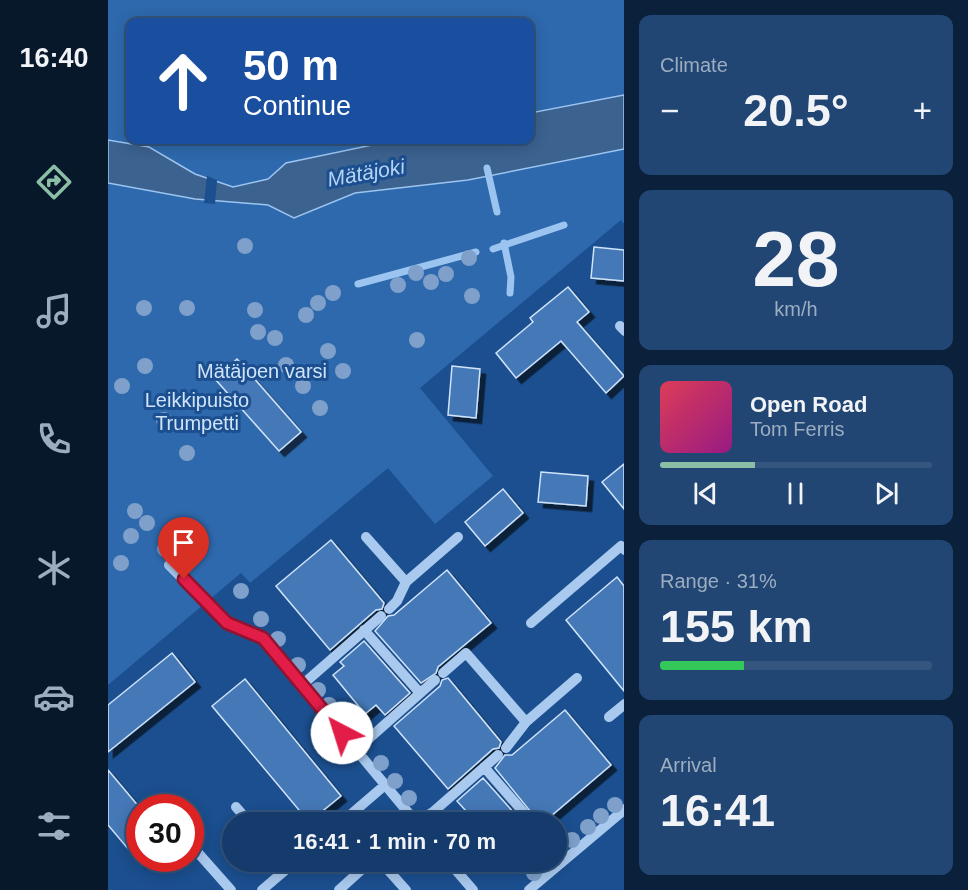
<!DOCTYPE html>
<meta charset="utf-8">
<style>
:root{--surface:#143b6b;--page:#214673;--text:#f1f3f6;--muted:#9dadc1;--line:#33557e;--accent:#8abfa5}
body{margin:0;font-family:Arial,sans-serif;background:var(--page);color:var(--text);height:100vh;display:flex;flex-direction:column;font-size:22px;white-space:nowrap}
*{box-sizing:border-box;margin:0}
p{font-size:20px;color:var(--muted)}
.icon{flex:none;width:33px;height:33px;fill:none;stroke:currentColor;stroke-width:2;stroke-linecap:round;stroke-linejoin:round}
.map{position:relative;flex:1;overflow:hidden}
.details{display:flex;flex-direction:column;gap:15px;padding:15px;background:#0b203b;width:344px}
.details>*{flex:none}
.hud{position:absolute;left:18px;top:18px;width:408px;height:126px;border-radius:12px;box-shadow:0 3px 15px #0003,0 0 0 2px var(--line);background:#1a4fa0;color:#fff;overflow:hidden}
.speed{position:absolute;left:18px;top:794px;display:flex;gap:12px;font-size:30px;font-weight:700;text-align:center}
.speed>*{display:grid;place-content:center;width:78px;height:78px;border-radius:50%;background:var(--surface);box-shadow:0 3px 15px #0003,0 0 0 2px var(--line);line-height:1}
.speed .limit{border:9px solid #d22;background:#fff;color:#111}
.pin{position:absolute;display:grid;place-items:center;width:51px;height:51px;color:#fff;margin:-62px -26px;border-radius:50% 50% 50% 0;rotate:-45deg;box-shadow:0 0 6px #0007}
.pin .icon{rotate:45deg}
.me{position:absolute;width:66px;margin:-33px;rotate:320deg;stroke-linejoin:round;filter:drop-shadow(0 0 4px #0008)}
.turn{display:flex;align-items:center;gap:21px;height:126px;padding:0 18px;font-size:27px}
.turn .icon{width:78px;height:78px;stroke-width:2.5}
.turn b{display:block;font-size:42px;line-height:51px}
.big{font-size:45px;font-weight:700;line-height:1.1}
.details .tile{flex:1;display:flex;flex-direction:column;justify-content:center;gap:9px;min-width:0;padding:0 21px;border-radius:12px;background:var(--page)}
.details .dial{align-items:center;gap:0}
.dial b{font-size:78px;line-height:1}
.song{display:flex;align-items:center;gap:18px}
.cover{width:72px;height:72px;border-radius:9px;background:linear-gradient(135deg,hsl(350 70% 55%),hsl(310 70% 35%))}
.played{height:6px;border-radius:3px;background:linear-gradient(90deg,var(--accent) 35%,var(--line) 35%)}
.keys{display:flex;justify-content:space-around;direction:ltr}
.heat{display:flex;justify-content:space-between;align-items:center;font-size:33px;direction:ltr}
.charge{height:9px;border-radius:4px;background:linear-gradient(90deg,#34c759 31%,var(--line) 0)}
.trip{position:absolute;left:114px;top:812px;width:345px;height:60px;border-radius:30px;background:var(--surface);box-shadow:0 3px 15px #0003,0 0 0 2px var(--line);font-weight:700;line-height:60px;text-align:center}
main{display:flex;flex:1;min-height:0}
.menu{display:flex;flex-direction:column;width:108px;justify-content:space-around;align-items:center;background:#08182b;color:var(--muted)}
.menu .icon{width:42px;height:42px}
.menu .current{color:var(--accent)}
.menu b{font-size:27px;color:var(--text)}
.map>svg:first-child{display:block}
</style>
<main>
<nav class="menu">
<b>16:40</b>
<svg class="icon current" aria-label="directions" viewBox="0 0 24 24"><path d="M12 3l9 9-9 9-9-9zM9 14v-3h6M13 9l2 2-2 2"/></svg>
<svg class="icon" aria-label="music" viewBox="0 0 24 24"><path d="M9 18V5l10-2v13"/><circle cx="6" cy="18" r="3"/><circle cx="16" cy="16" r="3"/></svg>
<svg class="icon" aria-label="phone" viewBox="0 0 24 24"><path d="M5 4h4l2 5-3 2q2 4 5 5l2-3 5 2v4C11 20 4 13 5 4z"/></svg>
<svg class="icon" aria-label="climate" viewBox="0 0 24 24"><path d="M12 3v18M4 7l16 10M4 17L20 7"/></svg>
<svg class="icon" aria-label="car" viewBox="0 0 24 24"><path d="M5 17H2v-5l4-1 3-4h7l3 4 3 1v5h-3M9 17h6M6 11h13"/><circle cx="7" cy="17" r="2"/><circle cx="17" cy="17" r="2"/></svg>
<svg class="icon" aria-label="filters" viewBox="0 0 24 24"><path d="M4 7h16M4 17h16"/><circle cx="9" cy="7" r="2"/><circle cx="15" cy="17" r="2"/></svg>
</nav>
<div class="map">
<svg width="517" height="890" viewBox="0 0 517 890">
<defs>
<filter id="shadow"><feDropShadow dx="5.5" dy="5.5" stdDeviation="0" flood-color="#0009"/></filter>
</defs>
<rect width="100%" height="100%" fill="#1b4f8f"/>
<path fill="#2e69ad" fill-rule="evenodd" d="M0,0h516v224l-3,-4 -201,168 73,88 -58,48 -47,-56 -138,115 -9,-10 -133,112zM22,22h400v118h-400z"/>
<path fill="#3c6290" stroke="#9cc4f0" stroke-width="1.5" d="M516,95v54l-156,31 -113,13 -61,25 -26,-13 -73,-6 -87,-16v-43l41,7 46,27 38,13 35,-8 18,-16 110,-23h134v-27z"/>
<path fill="#1b4f8f" d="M99,176l10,4 -2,24 -11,-1z"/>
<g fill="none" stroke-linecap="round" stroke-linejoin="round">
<path stroke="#9cc4f0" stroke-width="7" d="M379,168l10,44
M396,243l7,34 -1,16
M385,249l71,-24
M250,284l118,-32"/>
</g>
<path fill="#4478b7" stroke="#cfe3fa" stroke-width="1.5" filter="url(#shadow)" d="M486,247l30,3v31l-33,-3z
M460,287l21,25 -12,10 47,54 -18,17 -45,-52 -45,37 -20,-25 37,-31 -3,-4z
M129,359l64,73 -22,19 -64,-72z
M344,366l28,3 -4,49 -28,-3z
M516,464v45l-22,-27z
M433,472l47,4 -2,30 -48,-4z
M395,489l20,24 -38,33 -20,-24z
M223,540l53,63 -2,6 -6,1 -46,40 -54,-64z
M339,570l44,53 -53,44 -2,6 -15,10 -46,-52 13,-15 6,-1z
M509,577l7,9v105l-58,-71z
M256,641l46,52 -25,22 -9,-10 -11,9 -32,-39 11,-9 -4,-4z
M64,653l23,29 -87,70v-47z
M340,678l53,64 -2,6 -6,1 -45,40 -54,-63 46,-40 2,-6z
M137,679l96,117 -32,26 -97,-116z
M457,710l46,55 -67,57h-5l-44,-54 10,-13h7z
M0,770l32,38v55l-32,-38z
M375,778l39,44h-70l14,-11 -9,-10z"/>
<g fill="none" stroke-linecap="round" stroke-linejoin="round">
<path stroke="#a9c9ee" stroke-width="10" d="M512,326l5,5
M258,537l40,45
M61,565l58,58 36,15 153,184 17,-10 65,-57
M281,609l8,-8 9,-19 52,-45
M423,623l90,-77 4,4
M256,630l56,63
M335,673l23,-20 60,69
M194,685l79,-69
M501,717l16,-13
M398,748l20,-26 51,-44
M248,750l79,-70
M376,767l48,55
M128,807l13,15
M234,822l43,-37
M84,846l39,44
M272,861l26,29
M340,861l25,29
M154,890l34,-29
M231,890l32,-29
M421,890l96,-81"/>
</g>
<g fill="#7ea0ca">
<circle cx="137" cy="246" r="8"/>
<circle cx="361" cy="258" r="8"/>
<circle cx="308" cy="273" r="8"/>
<circle cx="338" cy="274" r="8"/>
<circle cx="323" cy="282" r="8"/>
<circle cx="290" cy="285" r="8"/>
<circle cx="225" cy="293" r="8"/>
<circle cx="364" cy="296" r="8"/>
<circle cx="210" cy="303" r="8"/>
<circle cx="36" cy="308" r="8"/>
<circle cx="79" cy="308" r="8"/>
<circle cx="147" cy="310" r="8"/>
<circle cx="198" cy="315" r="8"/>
<circle cx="150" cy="332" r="8"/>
<circle cx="167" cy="338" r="8"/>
<circle cx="309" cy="340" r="8"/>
<circle cx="220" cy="351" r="8"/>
<circle cx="178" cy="365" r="8"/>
<circle cx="37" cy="366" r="8"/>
<circle cx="235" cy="371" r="8"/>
<circle cx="14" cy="386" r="8"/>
<circle cx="195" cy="386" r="8"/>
<circle cx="212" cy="408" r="8"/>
<circle cx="56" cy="420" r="8"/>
<circle cx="79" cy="453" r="8"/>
<circle cx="27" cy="511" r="8"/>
<circle cx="39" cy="523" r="8"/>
<circle cx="23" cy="536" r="8"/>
<circle cx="57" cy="549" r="8"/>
<circle cx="13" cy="563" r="8"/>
<circle cx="133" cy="591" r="8"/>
<circle cx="153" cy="619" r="8"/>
<circle cx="170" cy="639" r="8"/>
<circle cx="190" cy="665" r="8"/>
<circle cx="210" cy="690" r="8"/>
<circle cx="221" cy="705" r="8"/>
<circle cx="233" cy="718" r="8"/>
<circle cx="250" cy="737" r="8"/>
<circle cx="273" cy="763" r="8"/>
<circle cx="287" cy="781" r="8"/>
<circle cx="301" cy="798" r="8"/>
<circle cx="507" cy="805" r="8"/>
<circle cx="493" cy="816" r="8"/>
<circle cx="480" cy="827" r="8"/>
<circle cx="464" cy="840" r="8"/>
<circle cx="426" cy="873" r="8"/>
</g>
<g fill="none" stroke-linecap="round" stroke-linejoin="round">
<defs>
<path id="route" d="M76,579l43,44 36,15 79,95"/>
</defs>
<use href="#route" stroke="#92132f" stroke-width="15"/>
<use href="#route" stroke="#e11d48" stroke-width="10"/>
</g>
<g text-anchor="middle" stroke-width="6" stroke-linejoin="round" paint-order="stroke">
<g font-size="20" fill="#cfe3fa" stroke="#1b4f8f">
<text x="154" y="378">Mätäjoen varsi</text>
<text x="89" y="407">Leikkipuisto<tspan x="89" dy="23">Trumpetti</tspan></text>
</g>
<g font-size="21" font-style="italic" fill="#b5d3f5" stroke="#1b4f8f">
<text transform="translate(258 173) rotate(-10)" y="7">Mätäjoki</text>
</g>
</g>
</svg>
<div class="speed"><div class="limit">30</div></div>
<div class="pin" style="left:76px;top:579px;background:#d93025"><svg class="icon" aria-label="arrive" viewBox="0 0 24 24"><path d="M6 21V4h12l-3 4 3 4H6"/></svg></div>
<svg class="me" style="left:234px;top:733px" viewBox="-20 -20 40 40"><circle r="19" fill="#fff"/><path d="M0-13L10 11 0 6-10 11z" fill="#e11d48"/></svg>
<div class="trip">16:41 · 1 min · 70 m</div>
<div class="hud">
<div class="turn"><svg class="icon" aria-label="ahead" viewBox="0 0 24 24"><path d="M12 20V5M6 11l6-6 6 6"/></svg><div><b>50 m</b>Continue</div></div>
</div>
</div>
<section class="details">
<div class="tile"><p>Climate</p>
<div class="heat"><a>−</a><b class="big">20.5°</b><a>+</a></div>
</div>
<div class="tile dial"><b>28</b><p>km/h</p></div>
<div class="tile">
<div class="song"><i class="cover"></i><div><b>Open Road</b><p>Tom Ferris</p></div></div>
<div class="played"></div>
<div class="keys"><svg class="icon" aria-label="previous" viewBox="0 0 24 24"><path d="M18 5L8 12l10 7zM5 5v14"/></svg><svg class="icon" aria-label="pause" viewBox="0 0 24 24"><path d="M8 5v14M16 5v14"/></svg><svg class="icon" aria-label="next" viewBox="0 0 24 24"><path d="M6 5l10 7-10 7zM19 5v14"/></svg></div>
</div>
<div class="tile"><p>Range · 31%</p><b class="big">155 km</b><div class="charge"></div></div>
<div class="tile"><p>Arrival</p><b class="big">16:41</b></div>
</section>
</main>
